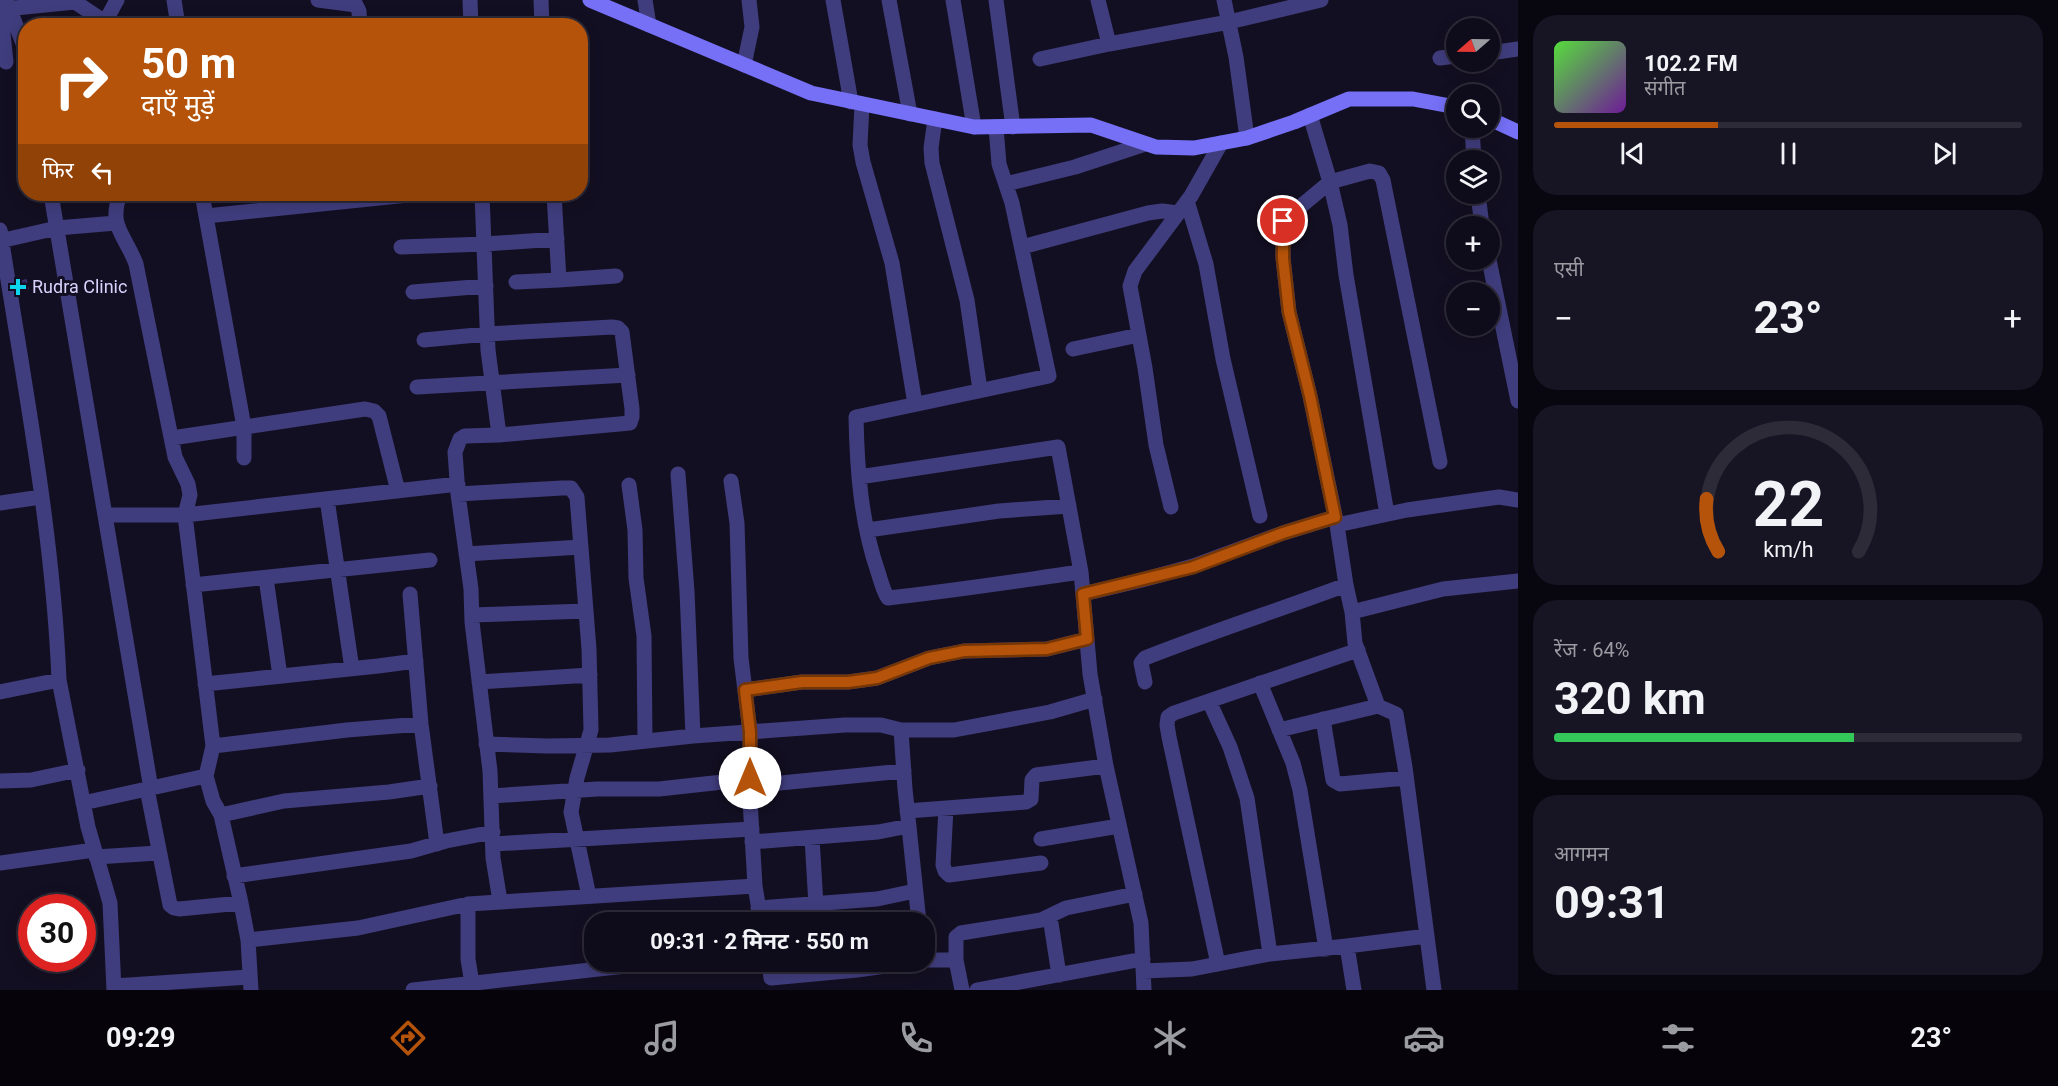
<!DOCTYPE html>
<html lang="hi">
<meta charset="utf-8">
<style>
:root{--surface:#0e0b1a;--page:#171423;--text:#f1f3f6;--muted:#9b9ba2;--line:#2e2b39;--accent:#b45309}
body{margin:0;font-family:Roboto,"Noto Sans Devanagari",sans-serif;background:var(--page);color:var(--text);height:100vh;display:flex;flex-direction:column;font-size:22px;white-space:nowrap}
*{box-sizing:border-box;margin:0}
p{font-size:20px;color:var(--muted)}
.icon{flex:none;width:33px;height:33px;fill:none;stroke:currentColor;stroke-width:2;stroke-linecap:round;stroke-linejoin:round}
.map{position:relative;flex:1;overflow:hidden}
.drawer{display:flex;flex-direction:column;gap:15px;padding:15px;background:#08060e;width:540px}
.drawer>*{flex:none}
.hud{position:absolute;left:18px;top:18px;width:570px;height:183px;border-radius:24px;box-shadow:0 3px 15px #0003,0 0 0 2px var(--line);background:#b45309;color:#fff;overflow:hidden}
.needle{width:39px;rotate:250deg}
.tools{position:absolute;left:1446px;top:18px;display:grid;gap:12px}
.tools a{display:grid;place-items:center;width:54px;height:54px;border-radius:50%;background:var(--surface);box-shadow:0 3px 15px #0003,0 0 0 2px var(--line);font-size:30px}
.speed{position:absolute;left:18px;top:894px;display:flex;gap:12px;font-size:30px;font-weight:700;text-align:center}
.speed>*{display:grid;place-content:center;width:78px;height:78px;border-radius:50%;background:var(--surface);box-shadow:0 3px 15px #0003,0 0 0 2px var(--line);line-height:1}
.speed .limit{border:9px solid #d22;background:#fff;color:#111}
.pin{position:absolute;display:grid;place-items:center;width:51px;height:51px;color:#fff;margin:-26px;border:3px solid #fff;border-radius:50%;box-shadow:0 2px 6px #0007}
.me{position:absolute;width:66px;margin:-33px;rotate:0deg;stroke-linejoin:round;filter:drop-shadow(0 0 4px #0008)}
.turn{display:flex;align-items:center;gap:21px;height:126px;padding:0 24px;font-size:27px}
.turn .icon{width:78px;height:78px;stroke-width:2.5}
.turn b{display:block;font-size:42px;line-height:51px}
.then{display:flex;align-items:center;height:57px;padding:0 24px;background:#0003;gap:12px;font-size:22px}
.big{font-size:45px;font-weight:700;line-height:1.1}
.drawer .widget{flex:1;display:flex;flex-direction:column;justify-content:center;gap:9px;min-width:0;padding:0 21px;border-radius:24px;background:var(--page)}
.drawer .dial{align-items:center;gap:0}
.dial svg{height:156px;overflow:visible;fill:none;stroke:var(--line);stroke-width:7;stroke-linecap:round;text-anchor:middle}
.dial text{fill:var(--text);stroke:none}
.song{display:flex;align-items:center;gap:18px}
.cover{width:72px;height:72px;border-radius:9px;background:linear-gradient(135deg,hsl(110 70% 55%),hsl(280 70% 35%))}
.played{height:6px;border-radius:3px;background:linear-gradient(90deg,var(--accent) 35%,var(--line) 35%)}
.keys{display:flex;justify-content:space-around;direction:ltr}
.heat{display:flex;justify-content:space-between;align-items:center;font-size:33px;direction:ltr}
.charge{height:9px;border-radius:4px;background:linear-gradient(90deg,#34c759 64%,var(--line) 0)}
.trip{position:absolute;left:584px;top:912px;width:351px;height:60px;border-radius:24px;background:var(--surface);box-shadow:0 3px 15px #0003,0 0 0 2px var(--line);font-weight:700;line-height:60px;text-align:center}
.tab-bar{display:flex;height:96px;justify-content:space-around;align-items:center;background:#06040a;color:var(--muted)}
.tab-bar .icon{width:42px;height:42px}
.tab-bar .selected{color:var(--accent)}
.tab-bar b{font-size:27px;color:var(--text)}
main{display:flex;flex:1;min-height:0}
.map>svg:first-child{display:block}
</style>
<main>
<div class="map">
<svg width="1518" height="990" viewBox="0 0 1518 990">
<rect width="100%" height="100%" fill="#130f22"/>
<path fill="#251c42" stroke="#3d306d" stroke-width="1.5" d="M26,280l2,9 -15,3 -2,-8z"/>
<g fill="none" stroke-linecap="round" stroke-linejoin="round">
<path stroke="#403d7e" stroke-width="15" d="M6,0l20,51
M174,0l4,26
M318,0l38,5 3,6 1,15
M470,0l1,26
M541,0l1,26
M645,0l4,25
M833,0l18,102
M889,0l21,114
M953,0l21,127
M996,0l17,127
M1098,0l11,44 120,-22 92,-22
M1224,0l12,57 11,81
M105,26v-4l12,-22
M1490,53l28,-4
M1440,58l16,-2
M1040,59l69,-15
M6,62l-5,-48 14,-6 60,-6 30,20
M744,65l8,-38 -3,-27
M862,104l-2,41 3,17 29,101 23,141
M1310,115l20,67 -47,39v37l6,54 21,84 27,129 9,60 6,27 3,31 23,63 18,8 9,53 29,223
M935,119l-4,29 1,15 35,137 13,90
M996,127l3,37 13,39 37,173 -193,41c1,52 5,106 22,155 3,9 5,19 10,26 64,-7 129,-17 193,-26
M1472,128l2,32
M1006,184l69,-17 70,-23
M51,194l100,595
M120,194c-12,33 5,40 16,70l39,193 13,27 2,11 -5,20 28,231 -7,30 7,25 8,14 20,88 7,37 3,50
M202,194l42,233v31
M482,194l6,156 11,85 -34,1 -5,3 -5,13 3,42 13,95 1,33 18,149 3,87 7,43
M554,194l5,86 57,-4
M1478,194l4,32
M1187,201l19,63 17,95 37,157
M206,216l212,-22
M0,230c23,149 53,299 59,450
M0,241l57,-13 59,-5
M401,247l84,-3 72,-5
M1022,247l126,-34 14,-2 16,2
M1489,260l29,141
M516,282l43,-2
M413,292l73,-6
M424,340l63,-6 125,-7 6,1 4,4 10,77v8l-2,6 -131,12
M1073,349l66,-14
M417,387l211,-12
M172,438l193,-29 9,2 5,5 19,75
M678,474l9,117 6,145
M859,477l199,-30 23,125 9,102 16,92 35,157 3,67
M731,481l6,42 4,135 9,74v68l5,86
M629,485l6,45 1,48 8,58 1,105
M458,494l104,-6h9l6,9 12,152 2,81 -14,48 -6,34 18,84
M327,499l25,170
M0,503l41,-6
M1171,507l-15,-62 -11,-77 -15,-82 5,-15 56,-75 30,-53
M1387,514l-41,-239 -6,-50 -10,-43 40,-11 9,2 4,7 57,282
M106,515h79l273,-31
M1337,525l70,-15 92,-13 19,3
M868,530l131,-19 70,-5
M466,554l115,-7
M266,578l14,98
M193,585l237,-25
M410,594l11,130 16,120
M1083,594l59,-14 51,-14 90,-33 52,-16
M1352,612l91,-23 75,-8
M472,615l114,-4
M479,682l111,-7
M1145,682l-4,-19 4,-5c66,-26 134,-48 201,-73
M1260,683l33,80 7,27 26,159
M205,684l173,-18 38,-5
M745,690l57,-8h46l29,-4 52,-20 35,-7 83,-2 40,-10
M0,692l59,-12 29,147 22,76 4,87
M1209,701l21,46 17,51 23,156
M1323,719l10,61 7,4 66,-6
M901,730l4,59 14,133
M1279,730l99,-24
M486,744l61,2 63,-1 83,-9 152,-11h36l20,5h53l96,-18 45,-13
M213,746l134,-16 74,-6
M0,781l31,-1 47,-10
M750,786l154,-15
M147,789l23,116 4,3 5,1 62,-6
M491,796l106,-7h62l91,-10
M83,803l123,-27
M946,808l-3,57 2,6 4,4 92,-12
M907,811l119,-9 5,-3 1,-19 4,-5 70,-9
M221,815l63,-14 105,-9 41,-6
M812,838l4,67
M1041,839l78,-13
M752,842l126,-10 31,-6
M493,844l259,-15
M96,857l62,-4
M0,863l94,-13
M234,876l177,-25 35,-10 47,-9
M468,904v55l5,31
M758,908l119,-9 38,-8
M1050,917l9,58
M248,940l110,-12 110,-24 287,-18 6,36
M1347,946l80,-10
M924,960h32l6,30
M956,960v-23l5,-4 80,-13 25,-12 69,-14
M769,962l2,16 86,-8 57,-8
M1218,964l-49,-227 -2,-12 1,-8 6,-4 184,-63
M1143,971l49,-2 78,-15 77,-8 7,44
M114,986l135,-9
M413,990l248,-28
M977,990l166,-31"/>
<path stroke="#7570f6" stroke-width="15" d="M590,0l221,93 163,34 117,-2 65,22 38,1 53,-10 47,-16 55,-23h64l43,8
M1490,119l28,13"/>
</g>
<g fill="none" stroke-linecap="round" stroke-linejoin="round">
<defs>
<path id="route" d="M750,778v-46l-5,-42 57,-8h46l15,-2 14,-2 52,-20 35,-7 83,-2 40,-10 -4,-45 110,-27 90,-34 52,-16 -25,-121 -21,-84 -6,-54v-37"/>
</defs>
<use href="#route" stroke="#753606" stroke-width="15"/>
<use href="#route" stroke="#b45309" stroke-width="10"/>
</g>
<path fill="#0ed4ed" stroke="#130f22" stroke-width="2" d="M15 278h6v6h6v6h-6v6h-6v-6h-6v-6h6z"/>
<g text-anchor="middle" stroke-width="6" stroke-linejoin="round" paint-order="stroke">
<g font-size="18" fill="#d8d3fc" stroke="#130f22" text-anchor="start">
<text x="32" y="293">Rudra Clinic</text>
</g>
</g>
</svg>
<div class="tools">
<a><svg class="needle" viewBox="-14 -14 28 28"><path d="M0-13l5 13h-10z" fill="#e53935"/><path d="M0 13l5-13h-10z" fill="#9b9ba2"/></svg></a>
<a><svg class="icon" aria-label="search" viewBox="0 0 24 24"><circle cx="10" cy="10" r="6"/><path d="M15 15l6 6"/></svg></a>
<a><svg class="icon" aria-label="layers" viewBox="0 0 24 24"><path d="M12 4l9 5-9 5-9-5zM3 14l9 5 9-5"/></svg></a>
<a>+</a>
<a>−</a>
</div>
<div class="speed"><div class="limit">30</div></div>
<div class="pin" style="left:1283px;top:221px;background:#d93025"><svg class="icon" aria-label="arrive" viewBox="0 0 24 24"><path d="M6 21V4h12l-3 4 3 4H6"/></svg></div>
<svg class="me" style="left:750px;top:778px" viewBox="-20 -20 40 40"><circle r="19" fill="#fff"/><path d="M0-13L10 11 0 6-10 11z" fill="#b45309"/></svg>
<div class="trip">09:31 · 2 मिनट · 550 m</div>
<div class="hud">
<div class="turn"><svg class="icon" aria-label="right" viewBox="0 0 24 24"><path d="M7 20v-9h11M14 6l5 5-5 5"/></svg><div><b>50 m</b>दाएँ मुड़ें</div></div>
<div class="then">फिर<svg class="icon" aria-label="left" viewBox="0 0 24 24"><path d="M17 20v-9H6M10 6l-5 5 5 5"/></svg></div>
</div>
</div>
<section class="drawer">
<div class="widget">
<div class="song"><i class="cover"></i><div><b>102.2 FM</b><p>संगीत</p></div></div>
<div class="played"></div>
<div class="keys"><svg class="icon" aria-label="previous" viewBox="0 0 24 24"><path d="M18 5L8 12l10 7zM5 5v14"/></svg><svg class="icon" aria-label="pause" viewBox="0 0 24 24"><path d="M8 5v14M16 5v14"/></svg><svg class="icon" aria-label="next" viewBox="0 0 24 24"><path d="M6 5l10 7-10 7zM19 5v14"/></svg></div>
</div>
<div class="widget"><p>एसी</p>
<div class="heat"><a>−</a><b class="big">23°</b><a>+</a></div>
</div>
<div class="widget dial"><svg viewBox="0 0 100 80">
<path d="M14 69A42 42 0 1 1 86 69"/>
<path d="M14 69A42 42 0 0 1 8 42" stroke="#b45309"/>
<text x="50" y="56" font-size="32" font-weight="700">22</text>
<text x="50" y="72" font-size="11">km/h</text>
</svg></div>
<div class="widget"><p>रेंज · 64%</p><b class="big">320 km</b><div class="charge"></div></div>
<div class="widget"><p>आगमन</p><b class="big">09:31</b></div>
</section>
</main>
<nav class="tab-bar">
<b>09:29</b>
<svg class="icon selected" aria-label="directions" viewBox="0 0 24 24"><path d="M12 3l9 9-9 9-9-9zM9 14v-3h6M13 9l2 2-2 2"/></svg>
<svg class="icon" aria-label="music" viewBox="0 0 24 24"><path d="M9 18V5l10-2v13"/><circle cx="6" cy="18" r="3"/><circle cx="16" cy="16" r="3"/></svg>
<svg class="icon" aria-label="phone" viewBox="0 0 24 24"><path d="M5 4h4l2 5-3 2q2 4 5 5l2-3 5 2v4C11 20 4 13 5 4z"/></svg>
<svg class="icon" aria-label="climate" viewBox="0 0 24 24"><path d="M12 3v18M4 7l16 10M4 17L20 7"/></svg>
<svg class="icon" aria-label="car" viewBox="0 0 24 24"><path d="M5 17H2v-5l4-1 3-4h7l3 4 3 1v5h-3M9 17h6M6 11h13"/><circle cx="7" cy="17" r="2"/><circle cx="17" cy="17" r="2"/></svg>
<svg class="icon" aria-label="filters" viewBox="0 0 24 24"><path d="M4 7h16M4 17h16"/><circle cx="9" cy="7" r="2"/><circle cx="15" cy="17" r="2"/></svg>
<b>23°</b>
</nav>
